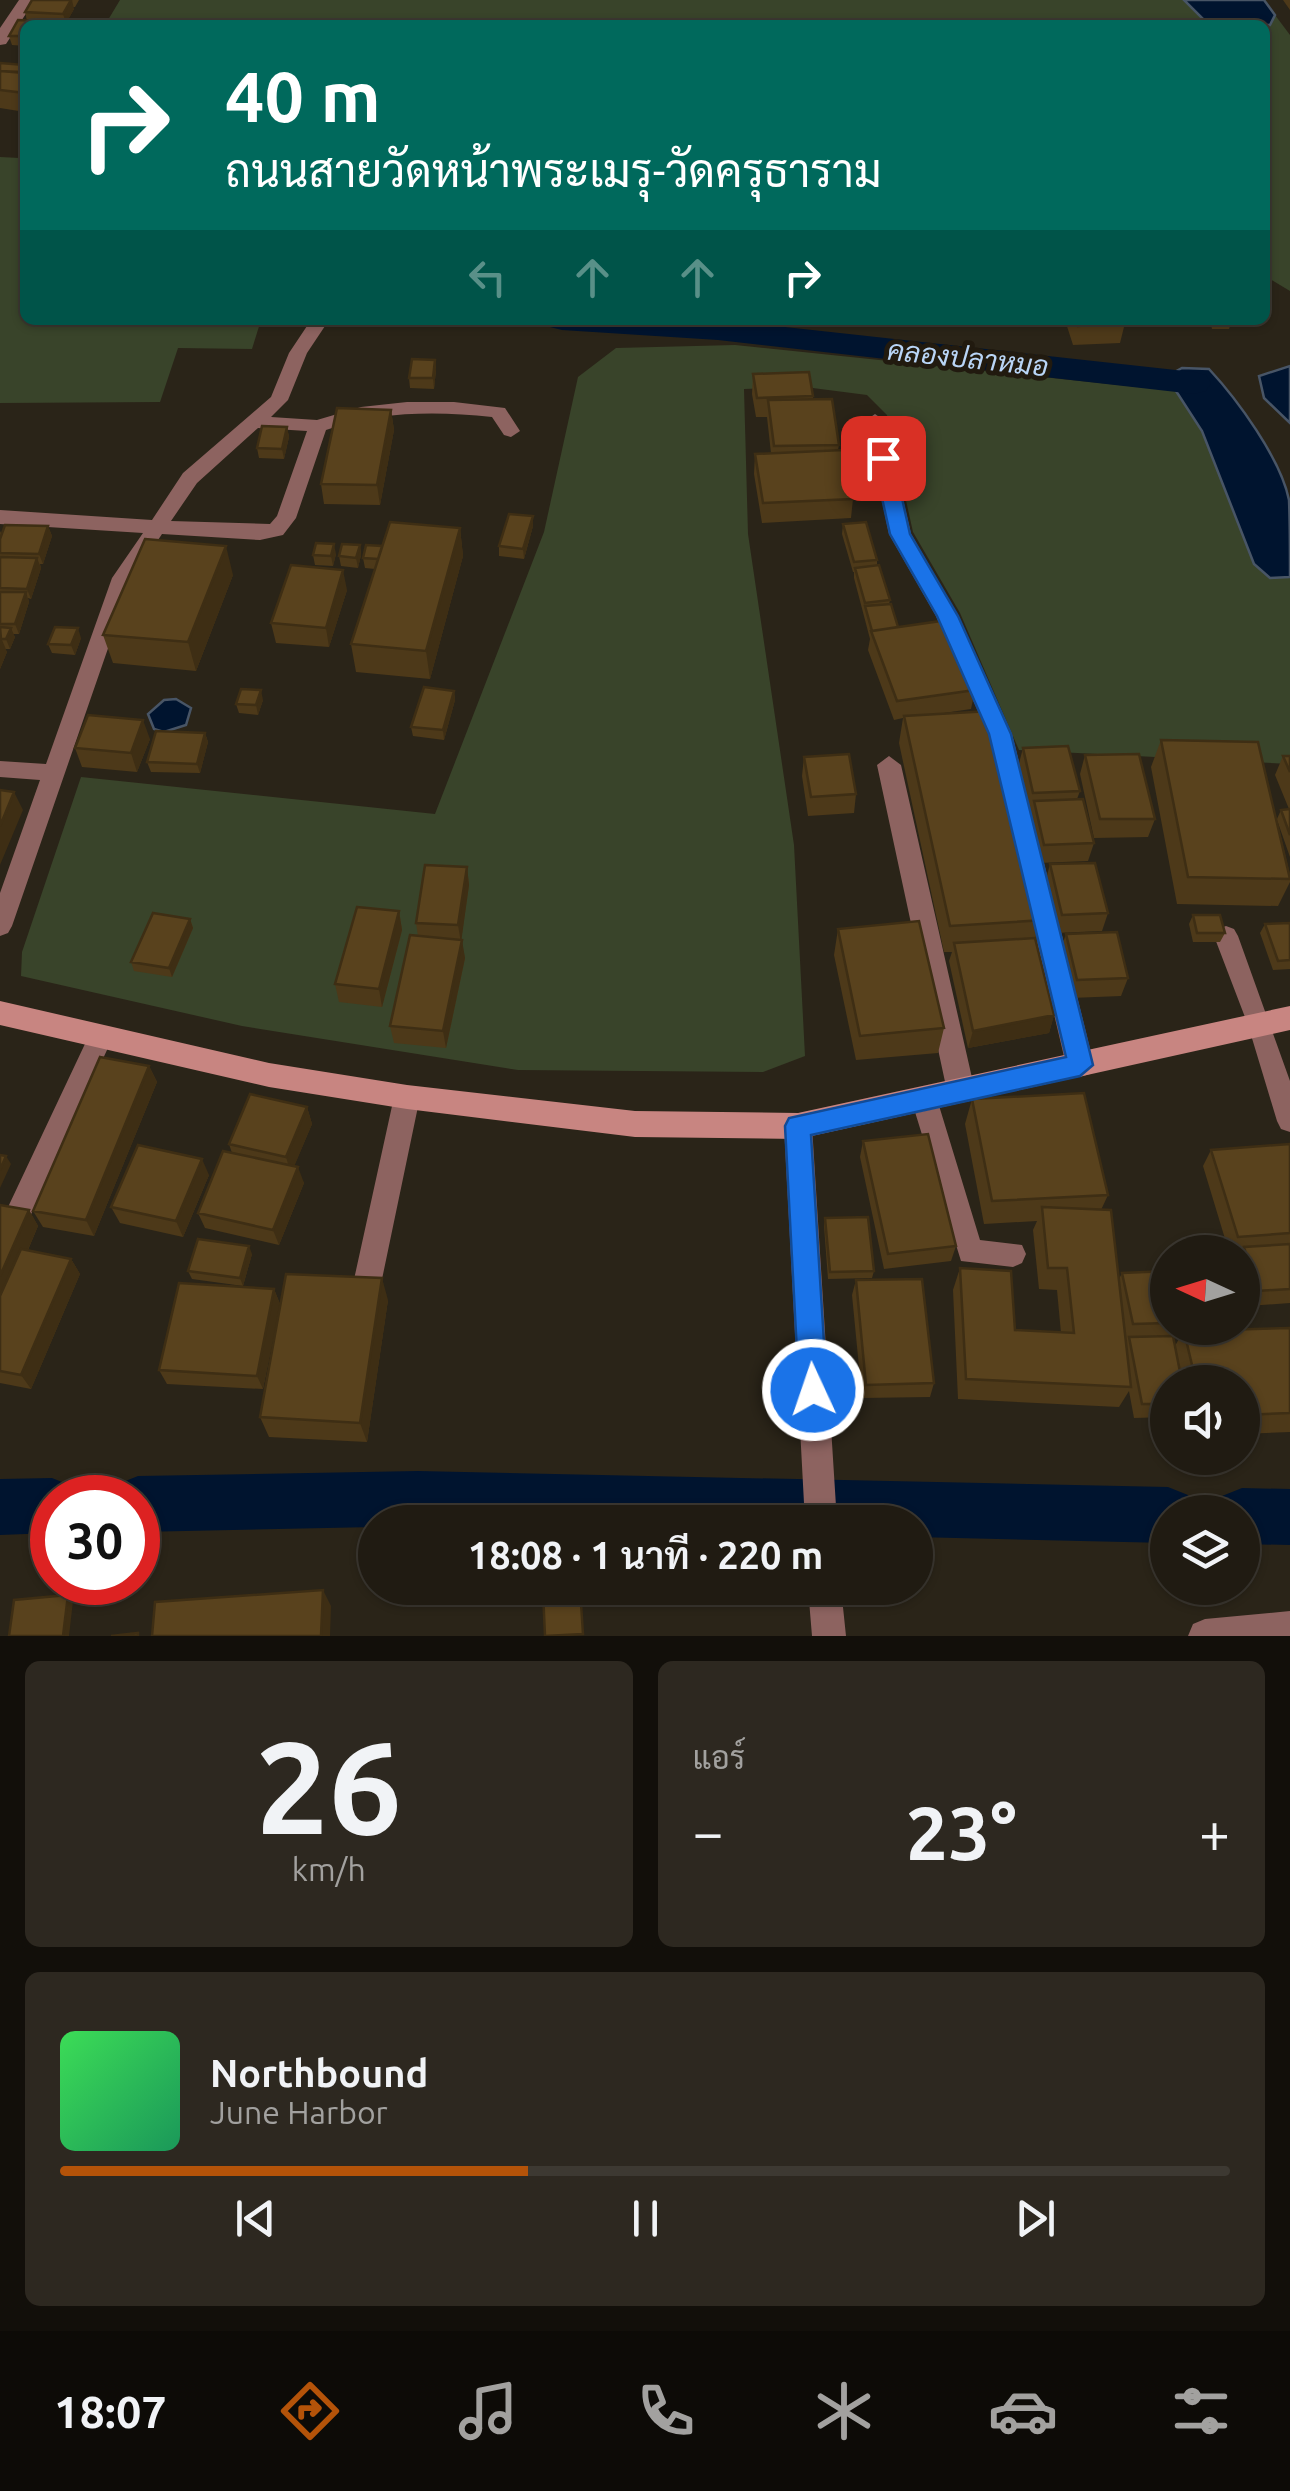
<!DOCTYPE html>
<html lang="th">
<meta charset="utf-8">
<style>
:root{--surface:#201b12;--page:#2d2820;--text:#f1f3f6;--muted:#a2a19f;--line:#3d3932;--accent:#b45309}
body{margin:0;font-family:Ubuntu,Sarabun,sans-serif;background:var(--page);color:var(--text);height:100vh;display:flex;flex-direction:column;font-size:38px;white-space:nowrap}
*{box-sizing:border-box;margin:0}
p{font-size:32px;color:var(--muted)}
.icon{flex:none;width:55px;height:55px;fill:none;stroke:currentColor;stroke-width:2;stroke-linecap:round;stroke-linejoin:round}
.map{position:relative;height:1636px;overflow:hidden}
.panel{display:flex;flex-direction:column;gap:25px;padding:25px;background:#120f0a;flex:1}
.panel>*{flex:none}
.top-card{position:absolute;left:20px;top:20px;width:1250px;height:305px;border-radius:15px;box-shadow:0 2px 8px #0004,0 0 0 2px var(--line);background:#00695c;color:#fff;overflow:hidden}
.needle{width:65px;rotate:274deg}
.fabs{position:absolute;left:1150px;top:1235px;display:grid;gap:20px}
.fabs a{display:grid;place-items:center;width:110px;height:110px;border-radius:50%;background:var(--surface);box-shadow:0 2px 8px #0004,0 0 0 2px var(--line);font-size:50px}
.speed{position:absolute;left:30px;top:1475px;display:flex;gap:20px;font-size:50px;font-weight:700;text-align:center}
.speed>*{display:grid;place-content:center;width:130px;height:130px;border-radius:50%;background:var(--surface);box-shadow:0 2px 8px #0004,0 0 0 2px var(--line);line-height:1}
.speed .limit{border:15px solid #d22;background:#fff;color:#111}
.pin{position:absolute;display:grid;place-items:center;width:85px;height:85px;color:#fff;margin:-42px;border-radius:20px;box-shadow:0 5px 15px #0006}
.me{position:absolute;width:110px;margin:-55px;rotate:357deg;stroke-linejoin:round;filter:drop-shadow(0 0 8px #0008)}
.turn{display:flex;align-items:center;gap:35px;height:210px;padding:0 40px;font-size:45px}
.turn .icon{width:130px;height:130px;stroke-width:2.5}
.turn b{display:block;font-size:70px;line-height:85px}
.lanes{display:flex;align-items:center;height:95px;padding:0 40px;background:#0003;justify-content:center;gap:50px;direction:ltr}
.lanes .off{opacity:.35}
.big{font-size:75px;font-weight:600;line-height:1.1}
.panel .widget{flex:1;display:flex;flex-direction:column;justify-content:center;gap:15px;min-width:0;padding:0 35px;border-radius:15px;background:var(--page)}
.panel .dial{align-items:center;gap:0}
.dial b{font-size:130px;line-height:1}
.song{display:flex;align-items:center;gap:30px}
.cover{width:120px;height:120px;border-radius:15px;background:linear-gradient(135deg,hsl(130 70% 55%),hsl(150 70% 35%))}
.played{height:10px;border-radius:5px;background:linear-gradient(90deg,var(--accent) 40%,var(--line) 40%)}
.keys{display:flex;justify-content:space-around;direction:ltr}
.heat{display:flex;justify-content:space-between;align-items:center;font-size:55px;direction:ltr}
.panel .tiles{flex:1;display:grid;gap:25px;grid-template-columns:1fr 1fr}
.widget:last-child{grid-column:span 2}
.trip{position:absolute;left:358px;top:1505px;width:575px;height:100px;border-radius:50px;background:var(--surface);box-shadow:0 2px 8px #0004,0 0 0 2px var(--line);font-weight:600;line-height:100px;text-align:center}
.dock{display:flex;height:160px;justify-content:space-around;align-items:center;background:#0d0b07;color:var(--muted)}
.dock .icon{width:70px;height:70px}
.dock .active{color:var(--accent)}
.dock b{font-size:45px;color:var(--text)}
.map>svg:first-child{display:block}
</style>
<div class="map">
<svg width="1290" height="1636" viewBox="0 0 1290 1636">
<rect width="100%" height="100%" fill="#2a2418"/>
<path fill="#39442a" d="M120,0h1064l25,25h-1104z
M1275,15l15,20v256l-25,-15v-250z
M25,151v169h236l-9,29 -74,-1 -18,54 -160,1v-246l20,1z
M735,345l441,46 26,40 52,133 16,14 20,-1v187l-271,-14 -59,-137 -47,-81 -26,-117 -20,-20 -62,-8 -61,2 4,145 46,311 11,211 -42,16 -245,-2 -276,-44 -221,-50 1,-24 59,-175 354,37 109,-282 34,-155 38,-29z"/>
<path fill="#00142f" stroke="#485566" stroke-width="2.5" d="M1184,0h80l11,15 -5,10h-61z
M1290,366v57l-26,-25 -5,-22z
M1182,368l27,1c28,30 72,90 80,131 1,24 1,53 1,77l-20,1 -16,-14 -52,-133 -26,-40 -3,-18z
M176,699l15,9 -5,17 -22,7 -10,-3 -6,-15 16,-14z"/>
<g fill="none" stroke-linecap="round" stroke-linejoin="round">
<path fill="#00142f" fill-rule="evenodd" d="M545,320h177l472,52 12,3 5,8 -5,8 -12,3 -476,-54 -156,-10 -12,-3z
M418,1471l750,16 20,8 7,17h-27v31l-253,-6v-15h-540v5l-237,5v-34h-25l5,-14 20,-8z
M52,1478l20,8 4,12h-24v35l-52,2v-56z
M1242,1488l48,1v56l-48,-1v-32h-26l6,-16z"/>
<path fill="#8d6360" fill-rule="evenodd" d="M311,320h18l-22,33 -19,47 -17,17 46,3 44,-13 46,-5h47l51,6 15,23 -9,6 -7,-2 -12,-18c-56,-6 -112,-6 -166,13l-30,88 -13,17 -23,5 -98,-6 -30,45 -120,347 -4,7 -8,3v-43l40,-113 -40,-3v-16l46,3 66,-186 31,-45 -143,-9v-14l152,10 31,-47 88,-76 18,-44zM258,428l49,3 -30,85 -7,8 -99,-3 26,-38z
M1226,926l8,3 4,7 52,145v51l-9,-3 -4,-8 -29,-96 -34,-89 4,-7z
M101,1026l9,3 3,8 -86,186 -9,3 -9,-3 -4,-9 4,-9 83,-176z
M407,1086l9,3 4,8 -39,187 -4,9 -10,4 -10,-4 -4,-9 41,-187 4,-8z
M924,1088l9,3 4,8 43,141 42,5 4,9 -4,9 -9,4 -52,-6 -50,-162 4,-8z"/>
<path fill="#8d6360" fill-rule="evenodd" d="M19,0h16l-29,44 -6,1v-17z
M875,414l10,7 26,113 47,82 54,118 82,331 -4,9 -10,3 -10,-3 -4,-9 -78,-331 -52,-118 -47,-82 -24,-113z
M889,756l12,9 74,326 -4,9 -10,3 -10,-3 -4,-9 -70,-326z
M798,1113l10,4 4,9 25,396h-32l-21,-396 4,-9z
M808,1588h33l5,48h-34z
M1290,1611v25h-102l5,-12 12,-5z"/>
<path fill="#c88581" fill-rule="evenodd" d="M0,1001l269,62 138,22 228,26 163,2 492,-107v24l-492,109 -163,-2 -228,-28 -138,-22 -269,-62z"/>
</g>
<path fill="#4d3919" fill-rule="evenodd" d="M32,0h47l-4,7h-2l1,2 -8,14h-8v2h-33v21l-13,-1 -3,-9 18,-15 -2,-9z
M1283,0h7v10z
M0,63l25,2v47l-25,-4z
M1065,320h59l1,3 -5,20 -47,2z
M1210,320h22l-3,9h-17z
M435,360l1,10 -2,19 -24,-1 -1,-10z
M753,374l60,22v4l26,45 -1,5 15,49 -2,19 -89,5 -8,-49 1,-20 16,-1 -4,-36h-11l-4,-23z
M391,410l3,20 -14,75 -56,-1 -3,-20z
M287,427l2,10 -5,22 -25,-1 -2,-10z
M843,524l34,36v6l13,34 -1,4 9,23 77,63 -4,19 -34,5 107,206 -7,24 17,71 -5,18 -81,15 -19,-87 3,-9h-8l-45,-209 4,-25 -9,2 -26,-70 2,-11 -16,-61v-6h-1l-11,-38z
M48,526l4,10 -9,28h-3l1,4 -10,31 -3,-1 1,4 -10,32h-6l2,3 -5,12h-5l2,3 -7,17v-138l2,4z
M533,526l-9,33 -25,-3v-10z
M460,528l3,28 -33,123 -74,-7 -5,-28 24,-75 -10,-1 -2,-10 19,-12z
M360,545l1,10 -3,13 -17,-2 -2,-10z
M336,554l-3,12 -18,-1 -2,-10z
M233,575l-37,96 -83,-8 -10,-28z
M347,590l-18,57 -53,-4 -5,-20z
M81,638l-6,17 -23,-2 -4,-9z
M454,691l1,9 -11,40 -31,-4 -2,-9z
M263,700l-5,15 -19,-2 -3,-9z
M205,733l3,9 -8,31 -49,-1 -4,-10z
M150,739l-13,33 -55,-5 -7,-19z
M1161,740l116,79 4,-9 8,-1 -14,-34 8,-19h7v101l-13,-37 13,55v7l-12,24 -101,-2 -26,-137z
M1023,748l57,43 -3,8 17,44 -6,18 -49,2 -10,-43 2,-9 -3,1 -10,-45z
M1085,755l70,64 -7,18 -54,1 -14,-64z
M804,757l52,37 -2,19 -46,3 -6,-40z
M1050,864l58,49 -6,18 -46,2 -11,-50z
M467,867l2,18 -8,55 4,18 -19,90 -52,-5 -4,-17 28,-90 -2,-13z
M399,911l3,19 -20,77 -43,-5 -4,-18z
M1193,915l32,18 -5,9h-27l-4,-18z
M190,919l3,9 -21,49 -38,-6 -3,-9z
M1290,923v46l-17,1 -13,-37 5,-9z
M838,929l106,99 -6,25 -82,7 -22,-105z
M1066,934l62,44 -7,18 -50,2 -11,-47z
M149,1066l8,16 -63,154 -51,-9 -10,-16z
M972,1099l136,96 -7,15 18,69 3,-6 46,-2v57h22l-2,3 102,-3v104l-48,2v-52h-74v35l-34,1 -5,-27 -10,16 -161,-8 -5,-109 7,-22 55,62 46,3 -4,-43 -18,-1 -6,-59 4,-9 -53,3 -19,-100zM1180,1337l-5,9 -2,-8z
M307,1107l5,17 -18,42 10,17 -25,62 -74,-17 -7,-15 34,-60 -3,-9z
M863,1141l93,105 -5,15 -67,8 -24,-112z
M1290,1144v159l-42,3 2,7 -5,8h-3v-69h-13l-26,-86 8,-16z
M209,1175l-26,62 -63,-14 -9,-16z
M0,1205l29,5 9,16 -10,24 43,9 9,15 -49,115 -31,-6z
M825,1218l49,53 -2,7 -44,1 -4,-53z
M252,1254l-9,32 -51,-7 -4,-8z
M856,1280l78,103 -4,14 -68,1 -10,-103z
M274,1289l6,15 -17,85 -96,-5 -8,-14z
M388,1300l-21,142 -98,-5 -9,-20z"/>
<path fill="#3e2e14" d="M72,0l2,9 -8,14 -3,-9z
M435,360l1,10 -2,19 -1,-11z
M391,410l3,20 -14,75 -3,-20z
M287,427l2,10 -5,22 -2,-10z
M533,516v10l-9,33 -1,-10z
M48,526l4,10 -9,28 -4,-10z
M460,528l3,28 -33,123 -4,-28z
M334,544l2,10 -3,12 -2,-10z
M360,545l1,10 -3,13 -2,-10z
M226,546l7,29 -37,96 -8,-29z
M37,558l4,10 -10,31 -4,-10z
M343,570l4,20 -18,57 -3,-19z
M26,592l3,10 -10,32 -4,-10z
M11,628l4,9 -5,12 -4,-10z
M78,628l3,10 -6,17 -4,-10z
M0,635l7,17 -7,17z
M261,690l2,10 -5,15 -2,-10z
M454,691l1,9 -11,40 -1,-10z
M143,720l7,19 -13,33 -6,-19z
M205,733l3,9 -8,31 -3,-9z
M14,792l9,18 -23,55v-39z
M467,867l2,18 -8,58 -3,-18z
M399,911l3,19 -20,77 -3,-18z
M190,919l3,9 -21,49 -3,-9z
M462,940l3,18 -19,90 -3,-17z
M1054,1015l-5,18 -81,15 5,-17z
M149,1066l8,16 -63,154 -8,-16z
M307,1107l5,17 -21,50 -5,-17z
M6,1156l5,8 -11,24v-18z
M202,1159l7,16 -26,62 -7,-16z
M298,1167l6,16 -25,62 -6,-15z
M29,1210l9,16 -38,89v-39z
M249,1246l3,8 -9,32 -3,-8z
M71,1259l9,15 -49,115 -10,-14z
M382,1278l6,22 -21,142 -7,-19z
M274,1289l6,15 -17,85 -6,-13z
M323,1590l8,16 -1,30h-9z
M68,1595l5,6 -4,35h-6z"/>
<path fill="#59421d" stroke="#3e2e14" stroke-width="2.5" d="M32,0h39l-8,14 -38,-2z
M18,20l39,2 -2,3h-30v11h-16z
M0,63l25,2 -4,7 -21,-1z
M0,71l25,2v20l-25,-3z
M1076,320h48l1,3 -47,3z
M412,359l23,1 -2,18h-24z
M809,372l4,24 -56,2 -4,-24z
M832,399l7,46 -65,1 -6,-46z
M337,408l54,2 -14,75 -56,-1z
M262,426l25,1 -5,22 -25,-1z
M843,450l10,49 -90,4 -8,-49z
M509,514l24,2 -10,33 -24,-3z
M390,522l70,6 -34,123 -75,-7z
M866,522l11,38 -23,2 -11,-38z
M5,525l43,1 -9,28 -39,-1v-14z
M145,539l81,7 -38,96 -85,-7z
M316,543l18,1 -3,12 -18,-1z
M342,544l18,1 -4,13 -17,-2z
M366,545l16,1 -4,13 -15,-1z
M0,557l37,1 -10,31 -27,-1z
M291,565l52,5 -17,58 -55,-5z
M879,565l11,35 -25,3 -10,-35z
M0,592h26l-11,32h-15z
M891,604l7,23 -26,4 -7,-25z
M948,620l27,70 -78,11 -26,-70z
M0,627l11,1 -5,11h-5z
M55,627l23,1 -7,17 -23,-1z
M424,687l30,4 -11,39 -32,-3z
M241,689l20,1 -5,15 -20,-1z
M990,711l54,209 -94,6 -46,-210z
M88,715l55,5 -12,33 -56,-5z
M156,731l49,2 -8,31 -50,-2z
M1161,740l97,2 32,137 -102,-2z
M1068,746l12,45 -47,2 -10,-45z
M849,754l7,40 -45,3 -7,-40z
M1139,754l16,65h-55l-15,-64z
M1283,756h7v16z
M0,790l14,2 -14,34z
M1083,799l11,44 -50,2 -10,-44z
M1290,809v26l-9,-25z
M1095,863l13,50 -46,2 -12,-51z
M425,865l42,2 -9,58 -42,-2z
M357,907l42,4 -20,78 -44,-5z
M153,913l37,6 -21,49 -38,-6z
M1193,915h27l5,18h-28z
M919,921l25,107 -84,8 -22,-107z
M1290,923v37l-12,1 -13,-37z
M1117,932l11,46 -51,2 -11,-46z
M410,935l52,5 -19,91 -53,-5z
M1035,938l19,77 -81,16 -19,-88z
M100,1057l49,9 -63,154 -53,-9z
M1084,1093l24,102 -116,6 -20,-102z
M250,1094l57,13 -21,50 -57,-13z
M928,1134l28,112 -68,8 -25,-113z
M1290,1144v89l-52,4 -27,-87z
M138,1145l64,14 -26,62 -65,-14z
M223,1151l75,16 -25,63 -75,-17z
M0,1155l6,1 -6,14z
M0,1205l29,5 -29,66z
M1042,1207l69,3 20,177 -165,-8 -6,-111 51,3 4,59 59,3 -7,-65h-19z
M868,1217l6,54 -44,1 -5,-54z
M198,1239l51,7 -9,32 -52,-7z
M1290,1244v45l-33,2 -13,-44z
M21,1249l50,10 -50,116 -21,-4v-75z
M1168,1271v52l-35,1 -11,-51z
M286,1274l96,4 -22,145 -100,-6z
M922,1279l12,104 -68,2 -10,-105z
M179,1283l95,6 -17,87 -98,-6z
M1242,1284l8,29h-8z
M1290,1328v85l-48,2v-33h-46l-12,-51z
M1173,1336l9,46h-14v22h-26l-13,-67z
M580,1588l3,46 -38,2 -2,-44z
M323,1590l-2,46h-169l3,-34z
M68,1595l-5,41h-54l5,-36z
M138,1633v3h-27z"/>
<path fill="#1a73e8" stroke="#114b97" stroke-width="2.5" d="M883,452l10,6 17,76 48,82 53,118 82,331 -13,11 -269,59 16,255 -4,10 -10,4 -10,-4 -4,-10 -14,-264 4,-8 277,-61 -77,-323 -52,-118 -47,-82 -17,-76z"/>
<g text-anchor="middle" stroke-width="10" stroke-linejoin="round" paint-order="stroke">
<g font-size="28" font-style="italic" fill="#b9d5f6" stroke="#211a0f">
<text transform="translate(968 358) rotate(6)" y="10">คลองปลาหมอ</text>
</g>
</g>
</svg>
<div class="fabs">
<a><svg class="needle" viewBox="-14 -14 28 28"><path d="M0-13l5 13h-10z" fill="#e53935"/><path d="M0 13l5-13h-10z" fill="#a2a19f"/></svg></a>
<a><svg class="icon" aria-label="sound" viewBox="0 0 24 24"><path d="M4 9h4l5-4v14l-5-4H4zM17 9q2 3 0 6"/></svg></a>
<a><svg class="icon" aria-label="layers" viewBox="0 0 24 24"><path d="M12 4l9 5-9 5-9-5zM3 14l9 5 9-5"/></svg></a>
</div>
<div class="speed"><div class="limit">30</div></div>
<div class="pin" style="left:883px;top:458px;background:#d93025"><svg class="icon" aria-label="arrive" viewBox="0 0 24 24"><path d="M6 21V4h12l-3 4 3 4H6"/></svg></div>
<svg class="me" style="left:813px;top:1390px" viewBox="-20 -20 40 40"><circle r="17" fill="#1a73e8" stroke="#fff" stroke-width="3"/><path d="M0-11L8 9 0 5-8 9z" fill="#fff"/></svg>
<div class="trip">18:08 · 1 นาที · 220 m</div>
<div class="top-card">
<div class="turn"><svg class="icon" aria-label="right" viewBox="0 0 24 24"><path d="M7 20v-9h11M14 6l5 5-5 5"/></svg><div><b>40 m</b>ถนนสายวัดหน้าพระเมรุ-วัดครุธาราม</div></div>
<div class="lanes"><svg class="icon off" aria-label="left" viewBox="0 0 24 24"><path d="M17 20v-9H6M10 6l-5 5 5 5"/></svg><svg class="icon off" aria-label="ahead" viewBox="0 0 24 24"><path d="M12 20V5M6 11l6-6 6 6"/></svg><svg class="icon off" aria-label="ahead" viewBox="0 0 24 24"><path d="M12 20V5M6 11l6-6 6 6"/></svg><svg class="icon" aria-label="right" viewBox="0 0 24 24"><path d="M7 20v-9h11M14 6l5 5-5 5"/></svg></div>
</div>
</div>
<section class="panel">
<div class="tiles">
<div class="widget dial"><b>26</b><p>km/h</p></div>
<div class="widget"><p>แอร์</p>
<div class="heat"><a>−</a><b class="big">23°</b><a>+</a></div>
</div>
<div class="widget">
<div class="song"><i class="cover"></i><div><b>Northbound</b><p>June Harbor</p></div></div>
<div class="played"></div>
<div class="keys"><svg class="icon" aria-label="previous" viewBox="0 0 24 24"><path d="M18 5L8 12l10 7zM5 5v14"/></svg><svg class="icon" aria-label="pause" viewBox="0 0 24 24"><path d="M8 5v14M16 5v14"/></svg><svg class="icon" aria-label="next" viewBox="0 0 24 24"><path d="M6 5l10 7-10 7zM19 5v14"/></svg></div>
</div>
</div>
</section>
<nav class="dock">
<b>18:07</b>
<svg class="icon active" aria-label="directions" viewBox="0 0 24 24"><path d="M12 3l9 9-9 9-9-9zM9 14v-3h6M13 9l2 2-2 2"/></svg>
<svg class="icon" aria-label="music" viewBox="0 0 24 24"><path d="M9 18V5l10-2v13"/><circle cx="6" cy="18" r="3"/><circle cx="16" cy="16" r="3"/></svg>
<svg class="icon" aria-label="phone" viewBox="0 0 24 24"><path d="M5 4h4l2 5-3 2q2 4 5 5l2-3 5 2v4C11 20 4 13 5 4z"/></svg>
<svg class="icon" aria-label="climate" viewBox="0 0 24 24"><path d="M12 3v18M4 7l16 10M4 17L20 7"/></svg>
<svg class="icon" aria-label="car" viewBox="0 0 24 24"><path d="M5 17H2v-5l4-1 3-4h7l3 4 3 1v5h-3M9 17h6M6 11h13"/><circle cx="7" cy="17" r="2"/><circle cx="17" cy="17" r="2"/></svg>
<svg class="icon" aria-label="filters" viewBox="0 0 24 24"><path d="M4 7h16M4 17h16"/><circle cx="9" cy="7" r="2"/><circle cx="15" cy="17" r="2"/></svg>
</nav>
